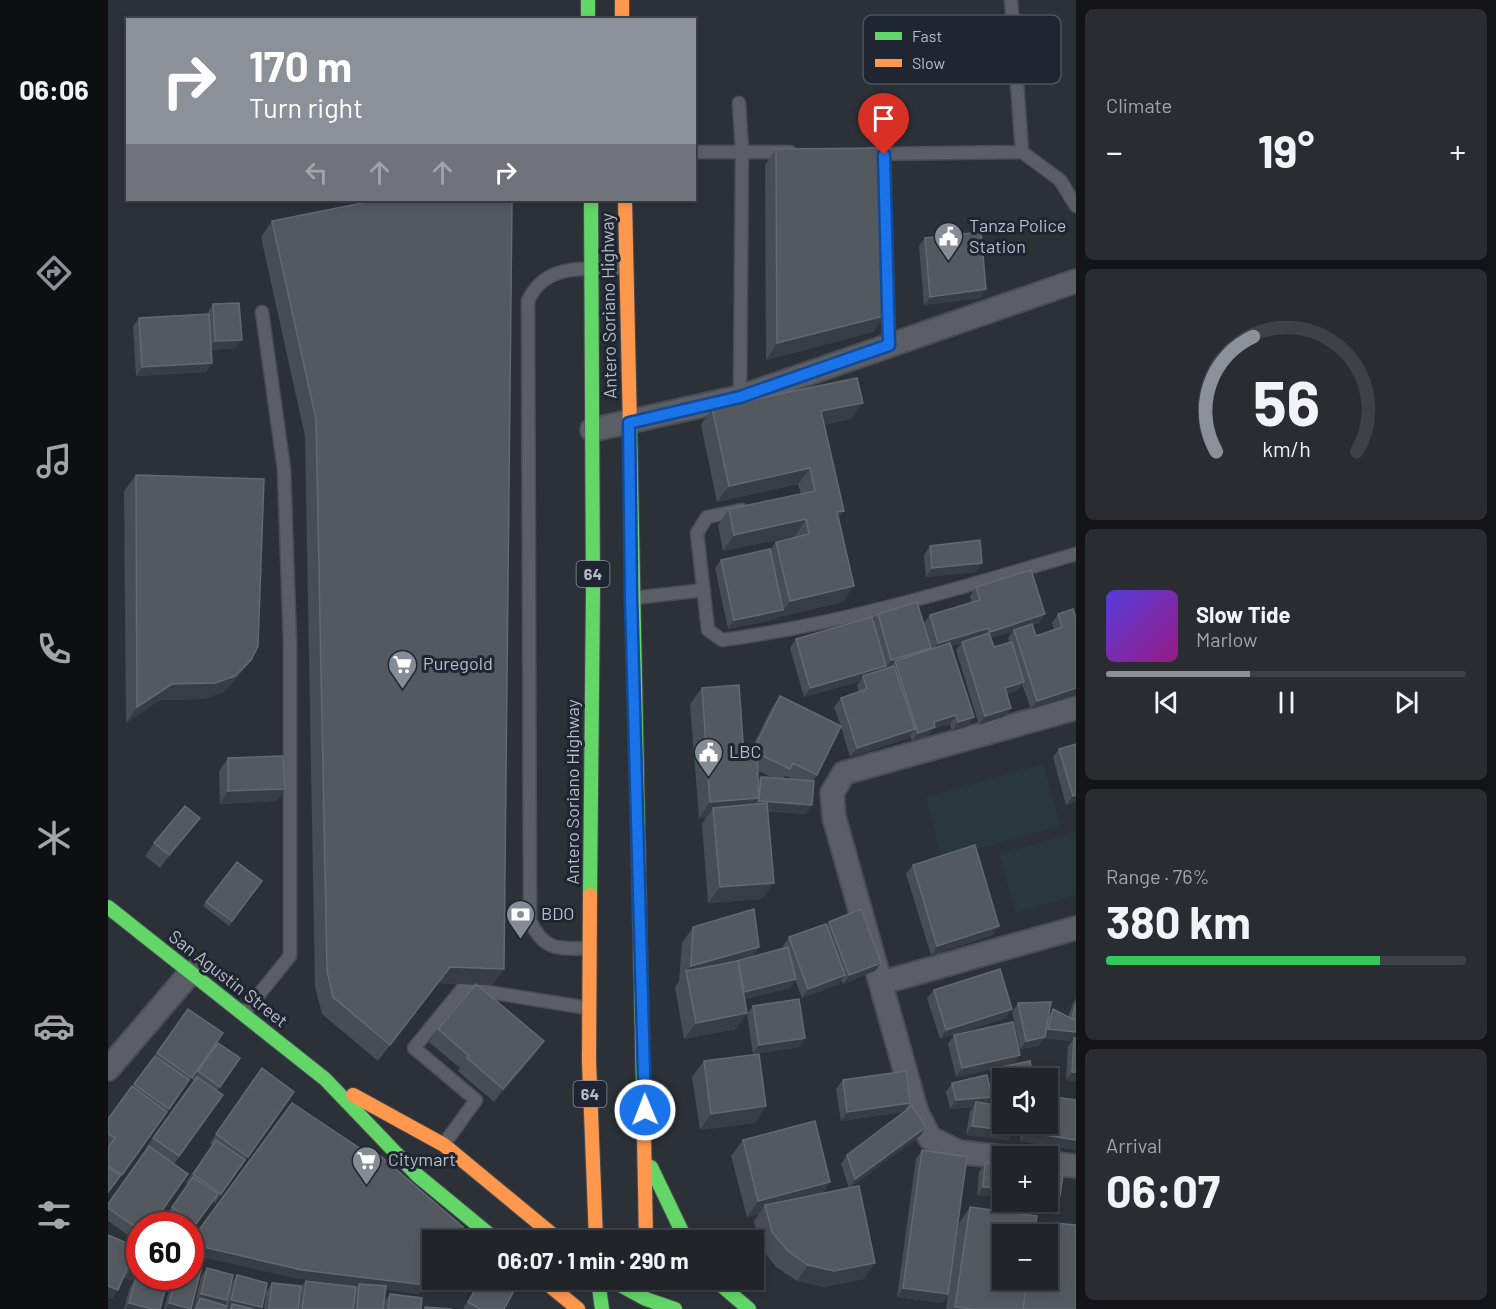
<!DOCTYPE html>
<meta charset="utf-8">
<style>
:root{--surface:#212529;--page:#292d31;--text:#f1f3f6;--muted:#a2a5a8;--line:#3e4246;--accent:#8c9099}
body{margin:0;font-family:Barlow,sans-serif;background:var(--page);color:var(--text);height:100vh;display:flex;flex-direction:column;font-size:22px;white-space:nowrap}
*{box-sizing:border-box;margin:0}
p{font-size:20px;color:var(--muted)}
.icon{flex:none;width:33px;height:33px;fill:none;stroke:currentColor;stroke-width:2;stroke-linecap:round;stroke-linejoin:round}
.map{position:relative;flex:1;overflow:hidden}
.sheet{display:flex;flex-direction:column;gap:9px;padding:9px;background:#121417;width:420px}
.sheet>*{flex:none}
.top-card{position:absolute;left:18px;top:18px;width:570px;height:183px;border-radius:0px;box-shadow:0 3px 9px #0003,0 0 0 2px var(--line);background:#8c9099;color:#fff;overflow:hidden}
.tools{position:absolute;left:884px;top:1068px;display:grid;gap:12px}
.tools a{display:grid;place-items:center;width:66px;height:66px;border-radius:0px;background:var(--surface);box-shadow:0 3px 9px #0003,0 0 0 2px var(--line);font-size:30px}
.speed{position:absolute;left:18px;top:1212px;display:flex;gap:12px;font-size:30px;font-weight:700;text-align:center}
.speed>*{display:grid;place-content:center;width:78px;height:78px;border-radius:50%;background:var(--surface);box-shadow:0 3px 9px #0003,0 0 0 2px var(--line);line-height:1}
.speed .limit{border:9px solid #d22;background:#fff;color:#111}
.pin{position:absolute;display:grid;place-items:center;width:51px;height:51px;color:#fff;margin:-62px -26px;border-radius:50% 50% 50% 0;rotate:-45deg;box-shadow:0 0 6px #0007}
.pin .icon{rotate:45deg}
.me{position:absolute;width:66px;margin:-33px;rotate:359deg;stroke-linejoin:round;filter:drop-shadow(0 0 4px #0008)}
.turn{display:flex;align-items:center;gap:21px;height:126px;padding:0 24px;font-size:27px}
.turn .icon{width:78px;height:78px;stroke-width:2.5}
.turn b{display:block;font-size:42px;line-height:51px}
.lanes{display:flex;align-items:center;height:57px;padding:0 24px;background:#0003;justify-content:center;gap:30px;direction:ltr}
.lanes .off{opacity:.35}
.big{font-size:45px;font-weight:700;line-height:1.1}
.sheet .card{flex:1;display:flex;flex-direction:column;justify-content:center;gap:9px;min-width:0;padding:0 21px;border-radius:9px;background:var(--page)}
.sheet .dial{align-items:center;gap:0}
.dial svg{height:156px;overflow:visible;fill:none;stroke:var(--line);stroke-width:7;stroke-linecap:round;text-anchor:middle}
.dial text{fill:var(--text);stroke:none}
.song{display:flex;align-items:center;gap:18px}
.cover{width:72px;height:72px;border-radius:9px;background:linear-gradient(135deg,hsl(250 70% 55%),hsl(310 70% 35%))}
.played{height:6px;border-radius:3px;background:linear-gradient(90deg,var(--accent) 40%,var(--line) 40%)}
.keys{display:flex;justify-content:space-around;direction:ltr}
.heat{display:flex;justify-content:space-between;align-items:center;font-size:33px;direction:ltr}
.charge{height:9px;border-radius:4px;background:linear-gradient(90deg,#34c759 76%,var(--line) 0)}
.trip{position:absolute;left:314px;top:1230px;width:342px;height:60px;border-radius:0px;background:var(--surface);box-shadow:0 3px 9px #0003,0 0 0 2px var(--line);font-weight:700;line-height:60px;text-align:center}
main{display:flex;flex:1;min-height:0}
.tabs{display:flex;flex-direction:column;width:108px;justify-content:space-around;align-items:center;background:#0d0f10;color:var(--muted)}
.tabs .icon{width:42px;height:42px}
.tabs .current{color:var(--accent)}
.tabs b{font-size:27px;color:var(--text)}
.map>svg:first-child{display:block}
</style>
<main>
<nav class="tabs">
<b>06:06</b>
<svg class="icon current" aria-label="directions" viewBox="0 0 24 24"><path d="M12 3l9 9-9 9-9-9zM9 14v-3h6M13 9l2 2-2 2"/></svg>
<svg class="icon" aria-label="music" viewBox="0 0 24 24"><path d="M9 18V5l10-2v13"/><circle cx="6" cy="18" r="3"/><circle cx="16" cy="16" r="3"/></svg>
<svg class="icon" aria-label="phone" viewBox="0 0 24 24"><path d="M5 4h4l2 5-3 2q2 4 5 5l2-3 5 2v4C11 20 4 13 5 4z"/></svg>
<svg class="icon" aria-label="climate" viewBox="0 0 24 24"><path d="M12 3v18M4 7l16 10M4 17L20 7"/></svg>
<svg class="icon" aria-label="car" viewBox="0 0 24 24"><path d="M5 17H2v-5l4-1 3-4h7l3 4 3 1v5h-3M9 17h6M6 11h13"/><circle cx="7" cy="17" r="2"/><circle cx="17" cy="17" r="2"/></svg>
<svg class="icon" aria-label="filters" viewBox="0 0 24 24"><path d="M4 7h16M4 17h16"/><circle cx="9" cy="7" r="2"/><circle cx="15" cy="17" r="2"/></svg>
</nav>
<div class="map">
<svg width="968" height="1309" viewBox="0 0 968 1309">
<rect width="100%" height="100%" fill="#2c3137"/>
<path fill="#29393b" d="M935,764l17,62 -118,33 -16,-62z
M968,832v63l-60,18 -17,-59z"/>
<g fill="none" stroke-linecap="round" stroke-linejoin="round">
<defs>
<path id="lane" d="M903,0l11,152 38,28 16,26
M631,103l3,48 -2,246
M586,152h96
M762,154l152,-2
M777,211l4,134
M634,510l-35,7 -10,16 11,97 14,10c120,-16 238,-52 354,-86
M526,598l70,-8
M481,948c-30,1 -45,3 -59,-27l-2,-620c18,-40 59,-31 98,-33
M136,1013l46,-57v-313l-6,-174 -22,-157
M336,1144l32,-44 -62,-52 49,-60 125,20"/>
<path id="street" d="M484,430l148,-33 336,-116
M773,983l195,-55
M0,1069l83,-97
M894,1157l-43,-5 -29,-14 -13,-25 -83,-296 -2,-24 12,-20 232,-65
M939,1163l29,3"/>
<path id="fast" d="M480,0v20
M522,428l13,656
M482,895l3,-304 -2,-391
M0,907l217,172 92,96 79,65
M543,1167l35,73
M490,1280l4,29
M503,1280l35,19 29,10
M607,1280l34,29"/>
<path id="slow" d="M514,0v20
M517,200l5,228
M482,895l-1,166 7,179
M535,1084l3,156
M245,1095l91,50 115,95
M435,1280l35,29"/>
</defs>
<use href="#lane" stroke="#494d54" stroke-width="15"/>
<use href="#street" stroke="#494d54" stroke-width="26"/>
<use href="#fast" stroke="#494d54" stroke-width="16"/>
<use href="#slow" stroke="#494d54" stroke-width="16"/>
<use href="#lane" stroke="#5b5e65" stroke-width="12"/>
<use href="#street" stroke="#5b5e65" stroke-width="22"/>
<use href="#fast" stroke="#63d668" stroke-width="14"/>
<use href="#slow" stroke="#ff974d" stroke-width="14"/>
</g>
<path fill="#484d54" fill-rule="evenodd" d="M668,149l108,167 -11,16 -107,28 -1,-195z
M164,221l232,748 -12,16h-16l59,69 -41,48 -36,-31 2,-3 -31,-26 9,-13 38,-44 -38,-2 -60,78 -56,-47 -7,-27 -10,-551 -44,-199z
M817,238l61,51 -6,9 -56,7 -5,-59z
M105,304l22,44 -24,2 1,13 -6,9 -70,4 -3,-50 6,-8 68,-4z
M755,403l-12,16 -27,6 15,93 4,84 -65,15 -1,2 -49,10 -13,-61 6,-8 49,-10 6,-8 19,-5v-1l-72,15 -5,-26 11,-16 72,-15 -3,-10 -81,18 -16,-77 11,-17z
M28,475l103,201 -15,16 -20,7 -44,1 -34,23 -2,-232z
M822,546l46,26 -50,5 -2,-22z
M868,587l69,27 -6,9 -7,2 4,11 18,-6 -2,-7 6,-9 17,1 1,-2v82l-45,14 -9,-25 -4,6 -11,4 4,14 -6,8 -26,9 -23,-75 5,-6 -10,2 17,80 -16,5 -2,-7 -17,5 -4,6 -17,6 -2,-6 -1,3 -59,19 -9,-30 -24,48 -4,6 -7,33 -39,-3 -5,88 -54,4 -6,-79 4,-6h-7l-9,-114 12,-16 42,68h4l23,-47 9,-13 61,30 -7,-19 7,-9 18,-6 -2,-7 3,-4 -56,16 -14,-49 6,-9 77,-18 5,-7 52,36 1,-1 -7,-26 6,-8 42,-12 -2,-7zM905,631l-5,7 1,4 -15,5 -3,-9zM650,771l15,7 -12,-1 -3,3zM677,776l4,1 4,3 -10,-1z
M951,749l17,53 -10,3 -13,-48z
M120,758l57,31 -9,12 -56,3 -1,-33z
M83,830l-31,38 -15,-12 9,-13z
M129,862l25,19 -33,45 -26,-20z
M805,865l86,61 -6,9 -62,20 -25,-81z
M721,922l52,41 -6,8 -32,13 -2,-4 -2,4 -37,14 -7,-19 -5,9 -45,11 2,14 -11,16 -52,10 -9,-52 4,-6 3,-38 11,-16 66,20 -7,10 32,-9 -1,-2 6,-9 37,-12z
M826,990l72,28 -66,21 -13,-41z
M968,998v83l-10,-1 2,-34 4,-5 -28,-3 -6,8 -18,3 -8,-37 6,-9 31,13 4,-7 15,8 5,-14z
M645,1006l52,32 -6,9 -46,7 -6,-40z
M80,1009l35,24 -107,150 -8,10v-74l24,-32z
M846,1035l66,20 -6,9 -58,13 -8,-33z
M110,1043l22,15 -23,33 6,4 -49,69 -34,62 -1,17 -31,-22v-17l40,-57 -1,-1 47,-65 -2,-1z
M596,1061l62,45 -11,17 -55,7 -8,-53z
M154,1068l32,24 -79,111 -3,-2 -17,25 -28,-9 -1,-1 22,-32 -2,-2 27,-37 -3,-2z
M888,1068l6,10v25l-6,2 -6,-28z
M735,1080l67,23 -6,9 -63,9 -5,-32z
M844,1083l36,21 26,27 -6,9 -42,-5 4,-24 3,-4 -23,2 -4,-17z
M939,1096l29,4v50l-56,-9 2,-17h25z
M818,1127l-6,9 -71,52 -8,-24 6,-9z
M635,1140l87,42 -8,12 42,85 -41,8 -26,-6 -21,-14 -15,-19 -7,-27 5,-7 -12,3 -16,-61z
M262,1147l49,147 -34,-5 -1,13 6,-8 31,15h-157l2,-17 6,-9 28,5 6,-7 49,8 3,-3 -62,-8 -106,-24v-12l176,-89z
M814,1150l28,129 9,-56 11,-16 32,27 45,46v-41l1,-8 6,-8 22,86h-130l2,-14 -6,8 -45,-6 19,-138z
M877,1163l17,2v32l-25,-2 2,-23z
M0,1235l26,16 5,-6 11,31 -4,5 4,1 2,-6h19l-1,4 -4,6 -6,23h-36l6,-22 4,-6 -10,-3 5,-14 -17,35 -4,-2z
M99,1268l20,32 -4,5 2,1 6,-22 6,-9 25,32 -2,2h-67l3,-6h-1l6,-26z
M65,1276h17v33h-26z
M372,1280h40l-16,29h-41z"/>
<path fill="#383d43" d="M878,289l-6,9 -56,7 6,-8z
M776,316l-11,16 -107,28 11,-17z
M134,340l-7,8 -26,2 6,-9z
M104,363l-6,9 -70,4 6,-9z
M755,403l-12,16 -41,9 11,-17z
M702,468l-12,16 -81,18 12,-16z
M736,511l-12,16 5,-15z
M698,519l-11,17 -72,15 11,-16z
M874,563l-6,9 -50,5 6,-9z
M746,586l-11,16 -65,15 12,-16z
M675,610l-6,9 -49,10 6,-9z
M937,614l-6,9 -55,17 6,-8z
M881,628l-6,9 -21,5 -1,2 -29,8 6,-9z
M823,648l-6,9 -30,4 -4,6 -6,2 6,-9z
M143,660l-12,16 -15,16 -20,7 -44,1 -34,23 11,-16 35,-23z
M778,666l-6,9 -17,1 -3,5 -56,16 6,-9z
M916,682l-6,8 -19,6 6,-8z
M968,688v7l-45,14 6,-8z
M903,708l-6,8 -26,9 6,-9z
M848,715l-6,9 -17,5 -4,6 -17,6 6,-8 16,-11z
M866,717l-6,9 -16,5 6,-9z
M807,729l-6,9 -59,19 7,-9z
M177,789l-9,12 -56,3 8,-13z
M968,795v7l-10,3 7,-9z
M651,798l-11,17 -35,-7 -7,10h-7l11,-16z
M651,801l53,4 -6,9 -53,-5z
M92,818l-9,12 -31,38 9,-13z
M666,883l-12,16 -54,4 12,-16z
M891,926l-6,9 -62,20 6,-9z
M651,947l-11,16 -61,9 4,-6z
M773,963l-6,8 -32,13 6,-9z
M342,967l54,2 -12,16 -54,-2 -60,78 12,-16z
M737,975l-6,9 -37,14 6,-9z
M688,979l-6,9 -55,13 6,-8z
M904,1009l-6,9 -66,21 6,-9z
M639,1013l-11,16 -52,10 12,-16z
M940,1029l28,3v10l-2,-4 -2,3 -28,-3 -6,8 -18,3 6,-8 16,-3z
M697,1038l-6,9 -46,7 6,-9z
M436,1041l-9,13 -41,48 9,-13z
M912,1055l-6,9 -58,13 6,-9z
M964,1072h4v9l-10,-1z
M884,1097l-6,9 -10,-4 -3,5 -23,2 6,-9z
M894,1097v6l-6,2z
M802,1103l-6,9 -63,9 6,-9z
M658,1106l-11,17 -55,7 11,-16z
M864,1126l42,5 -6,9 -42,-5z
M818,1127l-6,9 -71,52 6,-9z
M918,1132l50,8v10l-56,-9z
M722,1182l-11,16 -54,7 -6,9 -12,3 11,-16z
M875,1187l19,1v9l-25,-2z
M939,1194l13,2 -7,8 -17,-2h11z
M82,1244l235,41 -6,9 -60,-8v-2l-1,2 -62,-8 -106,-24z
M767,1263l-11,16 -41,8 -26,-6 11,-16z
M22,1269l10,3v4h10l-6,9 -8,-7 -2,3 -10,-3z
M47,1276h2l13,4 -6,9 -14,-4z
M0,1286l10,4 -6,9 -4,-2z
M795,1288l45,6 -6,9 -45,-6z
M93,1294l26,6 -6,9 -21,-11 -4,5h-1z
M123,1300l31,7 -2,2h-29l1,-5 -3,5 -4,-1z
M21,1303l23,6h-27z
M61,1303l22,6h-26z
M847,1307l16,2h-17z"/>
<path fill="#545960" stroke="#636970" stroke-width="1.5" d="M779,148l-3,168 -107,27 -1,-194z
M269,200h135l-8,769 -54,-2 -60,78 -57,-48 -6,-26 -11,-552 -44,-198z
M873,232l5,57 -56,8 -5,-59z
M131,303l3,37 -27,1 -2,-37z
M101,314l3,49 -70,4 -3,-49z
M749,378l6,25 -42,8 23,100 -7,1 17,74 -64,15 -14,-59 33,-8 -3,-15 -72,16 -5,-26 86,-18 -5,-23 -81,18 -17,-78z
M28,475l128,4 -6,167 -7,14 -16,16 -20,7 -43,1 -35,23z
M872,540l2,23 -50,5 -2,-22z
M662,549l13,61 -49,10 -13,-60z
M923,570l14,44 -55,18 -1,-4 -51,15 -8,-28 50,-15 -4,-13z
M809,602l14,46 -40,12 -13,-46z
M965,609l3,10v69l-39,13 -23,-71 18,-6 4,12 26,-9 -4,-13z
M764,617l14,49 -76,22 -14,-49z
M881,633l5,14 18,-5 12,40 -19,6 6,20 -26,8 -23,-74z
M842,643l24,74 -16,5 -2,-7 -22,7 1,5 -17,6 -23,-72z
M786,666l21,63 -58,19 -16,-50 26,-9 -4,-13z
M631,685l5,71 13,-1 2,43 -49,4 -8,-114z
M672,696l61,30 -24,49 -24,-12 -3,6 -37,-18z
M968,744v51l-3,1 -14,-47z
M175,756l2,33 -57,2v-33z
M653,777l53,4 -2,24 -53,-4z
M659,803l7,80 -54,4 -7,-79z
M77,806l15,12 -31,37 -15,-12z
M867,845l24,81 -62,20 -24,-81z
M129,862l25,19 -30,40 -26,-19z
M646,909l5,38 -68,19 2,-39z
M753,909l20,54 -32,12 -20,-53z
M718,924l19,51 -37,14 -19,-52z
M680,947l8,32 -52,13 -6,-31 -5,1z
M630,961l9,52 -51,10 -10,-52z
M892,969l12,40 -66,21 -12,-40z
M368,984l68,57 -41,48 -36,-31 2,-2 -31,-27z
M691,999l6,39 -46,7 -6,-39z
M943,1002l-6,35 -19,4 -8,-38z
M968,1003v16l-4,-1z
M80,1009l35,24 -31,45 -35,-25z
M945,1009l23,12v11l-28,-3z
M905,1022l7,33 -58,13 -8,-33z
M966,1038h2v34h-4z
M110,1043l22,15 -20,29 -22,-16z
M651,1054l7,52 -55,8 -7,-53z
M47,1056l34,24 -20,29 -35,-25z
M922,1061l3,17h-31v16l-6,-26z
M154,1068l32,24 -46,65 -32,-23z
M798,1071l4,32 -63,9 -4,-32z
M879,1075l5,22 -36,3 -4,-17z
M89,1077l26,18 -44,61 -26,-18z
M24,1086l35,26 -45,63 -14,-10v-17l7,-10 -7,-4v-15z
M939,1096l29,4v40l-50,-8 1,-8h20z
M868,1102l26,4v18h13l-1,7 -42,-5z
M184,1103l75,50 3,-6 93,80 -9,13h-22v34l-7,11 -123,-15 -112,-26v-2z
M804,1106l14,21 -71,52 -8,-24z
M707,1121l15,61 -72,19 -15,-61z
M108,1140l29,20 -24,34 -28,-20z
M41,1146l39,28 -37,52h-11v4l-32,-22v-4z
M814,1150l45,7 -19,137 -45,-6z
M877,1163l17,2v23l-19,-1z
M0,1167l12,9 -12,16z
M939,1172l16,3 -3,21 -13,-2z
M85,1177l25,17 -22,30 -24,-17z
M751,1186l16,77 -41,8 -26,-6 -21,-15 -15,-18 -7,-27z
M862,1207l67,9 -3,18h-32v46h25l-4,29h-52l-16,-2z
M64,1210l24,17 -6,9v-10h-29z
M946,1223l22,2v84h-53l4,-29h20v-18h2z
M0,1235l28,12 -18,43 -10,-4z
M31,1245h1v27l-10,-3z
M82,1263l12,3 -11,43 -22,-6 8,-27h13z
M99,1268l26,7 -6,25 -26,-6z
M129,1275l30,8 -5,24 -31,-7z
M49,1276h14l-1,4z
M28,1278l30,8 -6,23h-8l-23,-6z
M373,1280h39l-16,29h-24l-12,-7z
M198,1281l50,6 -3,22h-51z
M164,1283l29,3 -3,23h-29z
M251,1284l27,2 -3,23h-26z
M282,1294l32,4 -1,11h-33z
M92,1298l27,8 -1,3h-30z
M124,1304l22,5h-23z
M317,1307l27,2h-27z"/>
<g fill="none" stroke-linecap="round" stroke-linejoin="round">
<defs>
<path id="route" d="M537,1110l-14,-512 -2,-175 111,-26 149,-52 -5,-190"/>
</defs>
<use href="#route" stroke="#114b97" stroke-width="15"/>
<use href="#route" stroke="#1a73e8" stroke-width="10"/>
</g>
<defs>
<symbol id="civic-pin" viewBox="-11 -11 22 30"><path d="M0 17L-7.5 6A9.5 9.5 0 1 1 7.5 6Z" fill="#868c95" stroke="#1f2631"/><path d="M-.6-6.5H3V-4.5H.6V-3L4-1V1h2V6H-6V1h2V-1L-.6-3ZM-1.2 2.5V6h2.4V2.5Z" fill="#fff"/></symbol>
<symbol id="supermarket-pin" viewBox="-11 -11 22 30"><path d="M0 17L-7.5 6A9.5 9.5 0 1 1 7.5 6Z" fill="#868c95" stroke="#1f2631"/><path d="M-6-5.5h2.5l.6 2H6L4.5 2H-2.5L-4.4-4H-6ZM-1.5 3.2a1.3 1.3 0 1 0 .1 0ZM3 3.2a1.3 1.3 0 1 0 .1 0Z" fill="#fff"/></symbol>
<symbol id="bank-pin" viewBox="-11 -11 22 30"><path d="M0 17L-7.5 6A9.5 9.5 0 1 1 7.5 6Z" fill="#868c95" stroke="#1f2631"/><path d="M-6-4H6V4H-6ZM0-2.3a2.3 2.3 0 1 0 0 4.6a2.3 2.3 0 1 0 0-4.6Z" fill="#fff"/></symbol>
</defs>
<g fill-rule="evenodd">
<use href="#civic-pin" x="824" y="220" width="33" height="45"/>
<use href="#supermarket-pin" x="278" y="648" width="33" height="45"/>
<use href="#civic-pin" x="584" y="736" width="33" height="45"/>
<use href="#bank-pin" x="396" y="898" width="33" height="45"/>
<use href="#supermarket-pin" x="242" y="1144" width="33" height="45"/>
</g>
<g text-anchor="middle" stroke-width="6" stroke-linejoin="round" paint-order="stroke">
<g fill="#1f2631" stroke="#89909a" stroke-width="1.5">
<rect x="468.5" y="561" width="33" height="26" rx="4.5"/>
<rect x="465.5" y="1081" width="33" height="26" rx="4.5"/>
</g>
<g font-size="16" font-weight="bold" fill="#b6bdc7">
<text x="485" y="580">64</text>
<text x="482" y="1100">64</text>
</g>
<g font-size="18" fill="#b6bdc7" stroke="#1f2631" text-anchor="start">
<text x="861" y="232">Tanza Police<tspan x="861" dy="21">Station</tspan></text>
<text x="315" y="670">Puregold</text>
<text x="621" y="758">LBC</text>
<text x="433" y="920">BDO</text>
<text x="280" y="1166">Citymart</text>
</g>
<g font-size="18" fill="#b6bdc7" stroke="#1f2631">
<text transform="translate(501 306) rotate(-91)" y="6">Antero Soriano Highway</text>
<text transform="translate(465 792) rotate(-90)" y="6">Antero Soriano Highway</text>
<text transform="translate(120 979) rotate(38)" y="6">San Agustin Street</text>
</g>
</g>
<rect x="755" y="15" width="198" height="69" rx="9" fill="#1f2631" stroke="#4c535e" stroke-width="1.5"/>
<rect x="767" y="32" width="27" height="8" fill="#63d668"/>
<rect x="767" y="59" width="27" height="8" fill="#ff974d"/>
<g font-size="16" fill="#b6bdc7">
<text x="804" y="42">Fast</text>
<text x="804" y="69">Slow</text>
</g>
</svg>
<div class="tools">
<a><svg class="icon" aria-label="sound" viewBox="0 0 24 24"><path d="M4 9h4l5-4v14l-5-4H4zM17 9q2 3 0 6"/></svg></a>
<a>+</a>
<a>−</a>
</div>
<div class="speed"><div class="limit">60</div></div>
<div class="pin" style="left:776px;top:155px;background:#d93025"><svg class="icon" aria-label="arrive" viewBox="0 0 24 24"><path d="M6 21V4h12l-3 4 3 4H6"/></svg></div>
<svg class="me" style="left:537px;top:1110px" viewBox="-20 -20 40 40"><circle r="17" fill="#1a73e8" stroke="#fff" stroke-width="3"/><path d="M0-11L8 9 0 5-8 9z" fill="#fff"/></svg>
<div class="trip">06:07 · 1 min · 290 m</div>
<div class="top-card">
<div class="turn"><svg class="icon" aria-label="right" viewBox="0 0 24 24"><path d="M7 20v-9h11M14 6l5 5-5 5"/></svg><div><b>170 m</b>Turn right</div></div>
<div class="lanes"><svg class="icon off" aria-label="left" viewBox="0 0 24 24"><path d="M17 20v-9H6M10 6l-5 5 5 5"/></svg><svg class="icon off" aria-label="ahead" viewBox="0 0 24 24"><path d="M12 20V5M6 11l6-6 6 6"/></svg><svg class="icon off" aria-label="ahead" viewBox="0 0 24 24"><path d="M12 20V5M6 11l6-6 6 6"/></svg><svg class="icon" aria-label="right" viewBox="0 0 24 24"><path d="M7 20v-9h11M14 6l5 5-5 5"/></svg></div>
</div>
</div>
<section class="sheet">
<div class="card"><p>Climate</p>
<div class="heat"><a>−</a><b class="big">19°</b><a>+</a></div>
</div>
<div class="card dial"><svg viewBox="0 0 100 80">
<path d="M14 69A42 42 0 1 1 86 69"/>
<path d="M14 69A42 42 0 0 1 33 10" stroke="#8c9099"/>
<text x="50" y="56" font-size="32" font-weight="700">56</text>
<text x="50" y="72" font-size="11">km/h</text>
</svg></div>
<div class="card">
<div class="song"><i class="cover"></i><div><b>Slow Tide</b><p>Marlow</p></div></div>
<div class="played"></div>
<div class="keys"><svg class="icon" aria-label="previous" viewBox="0 0 24 24"><path d="M18 5L8 12l10 7zM5 5v14"/></svg><svg class="icon" aria-label="pause" viewBox="0 0 24 24"><path d="M8 5v14M16 5v14"/></svg><svg class="icon" aria-label="next" viewBox="0 0 24 24"><path d="M6 5l10 7-10 7zM19 5v14"/></svg></div>
</div>
<div class="card"><p>Range · 76%</p><b class="big">380 km</b><div class="charge"></div></div>
<div class="card"><p>Arrival</p><b class="big">06:07</b></div>
</section>
</main>
